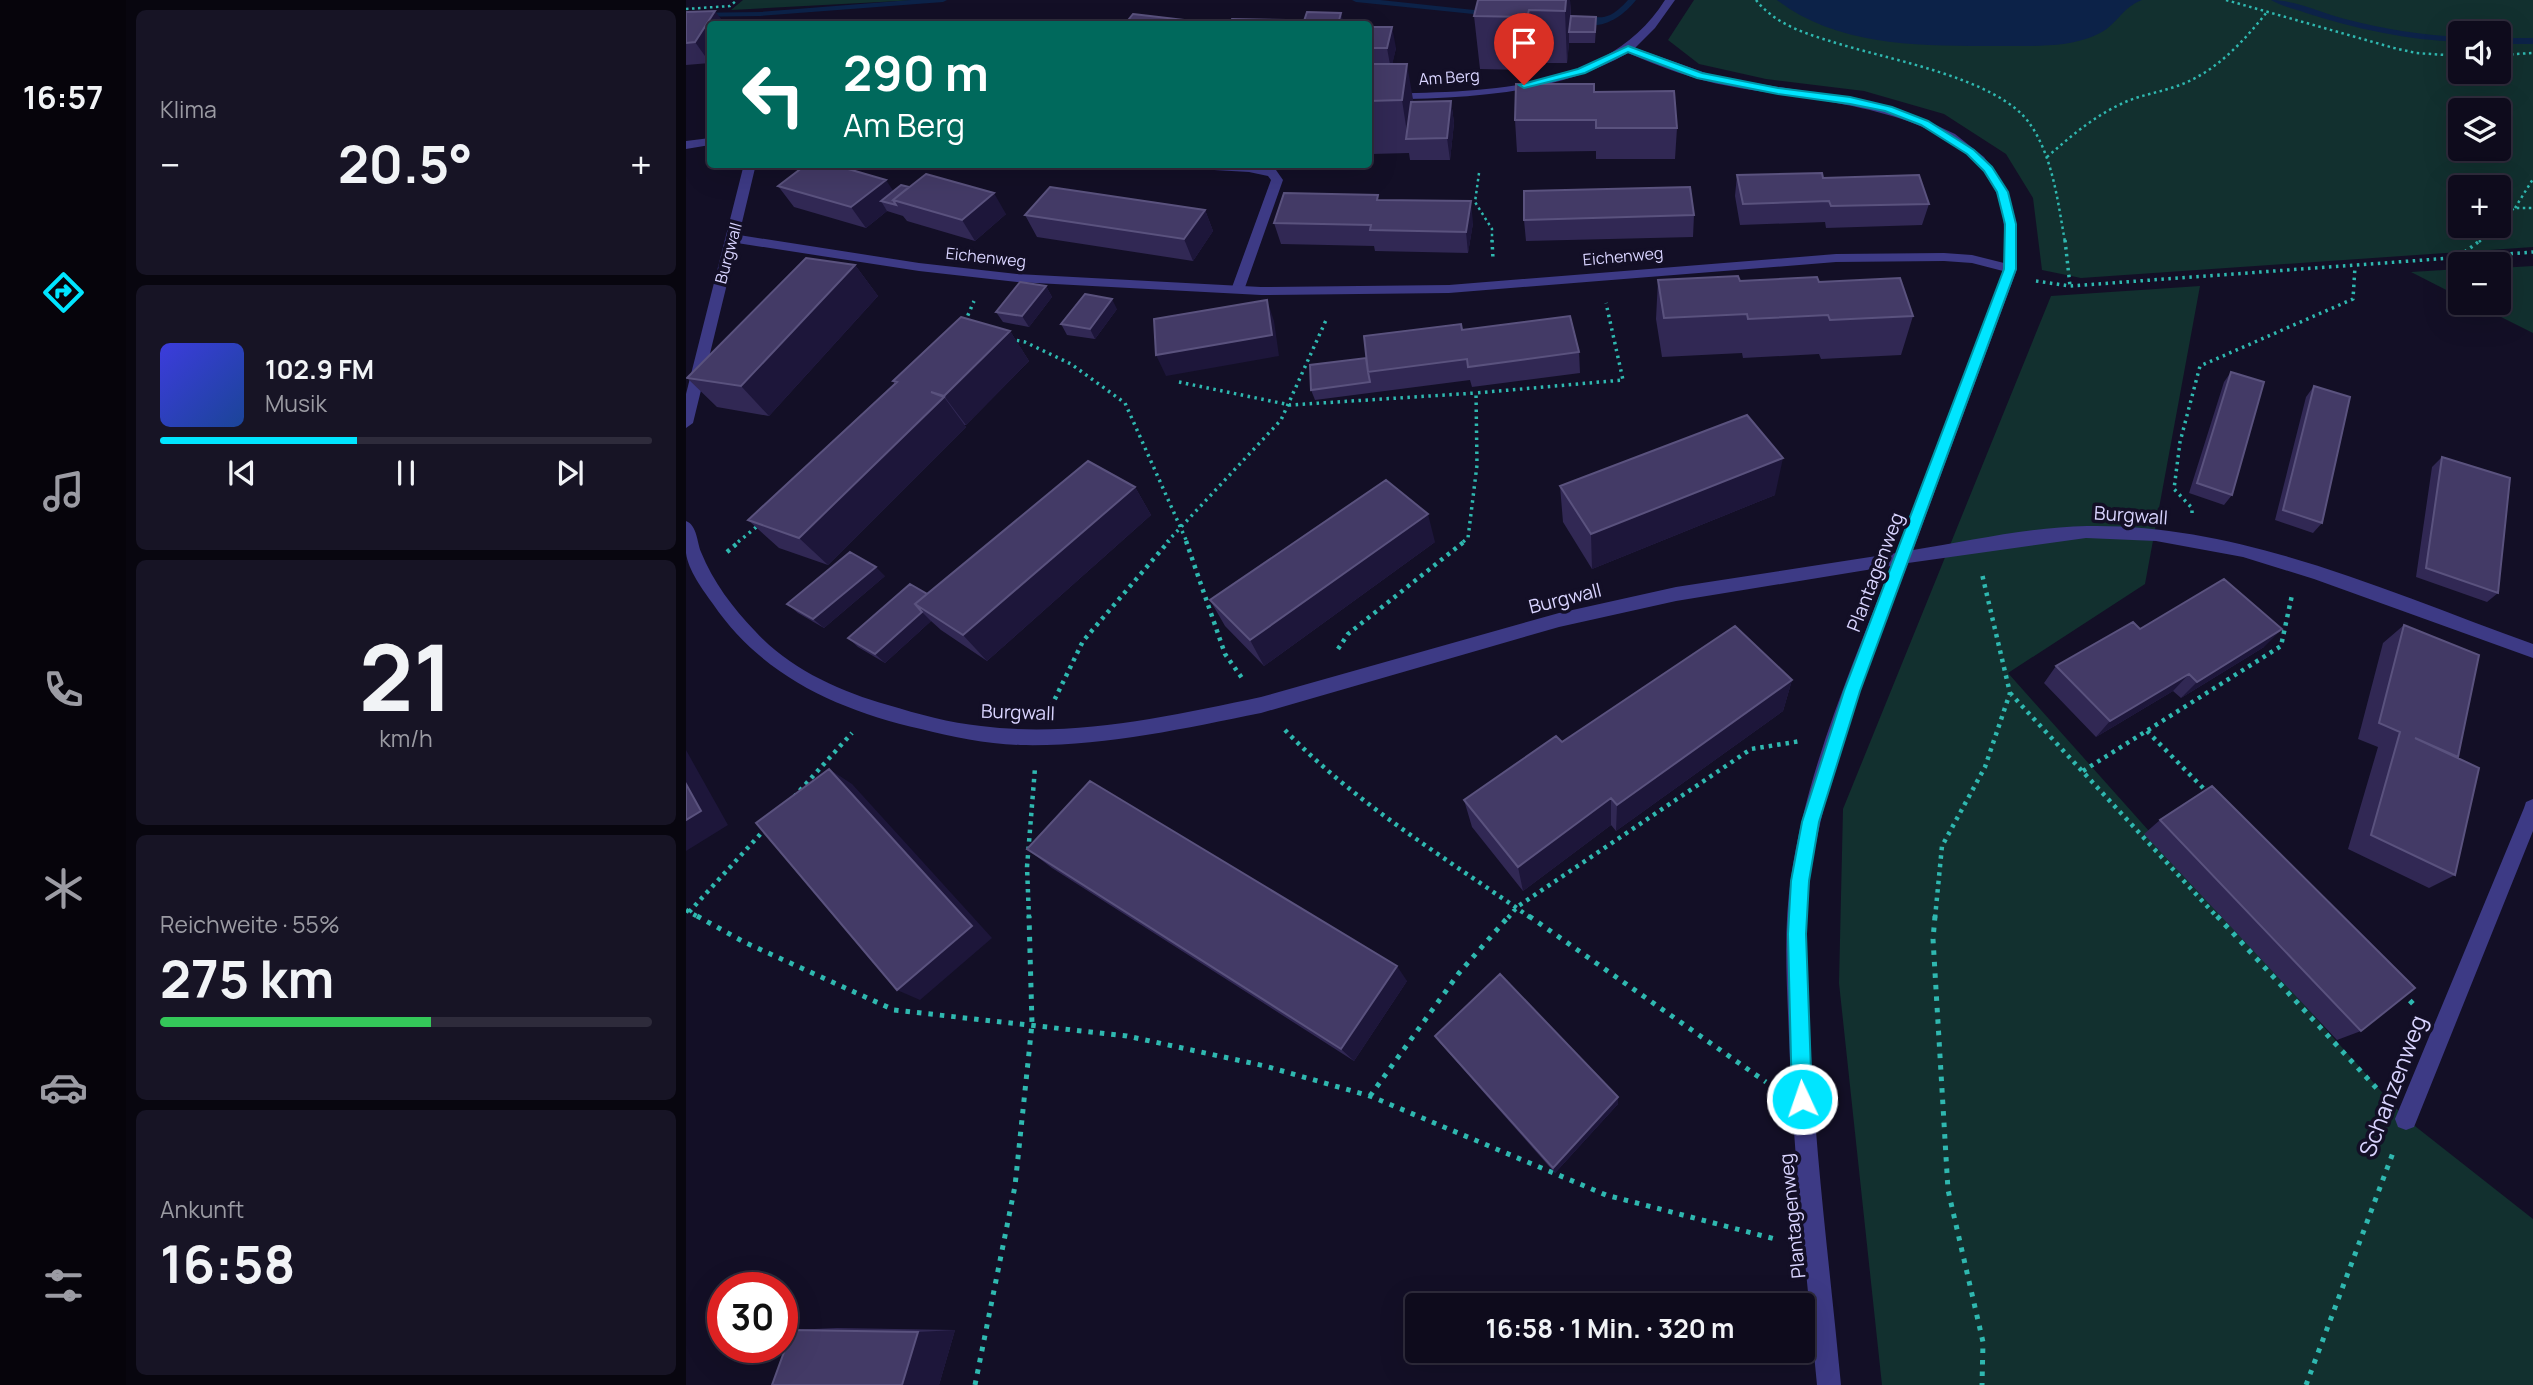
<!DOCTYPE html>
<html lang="de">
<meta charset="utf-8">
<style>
:root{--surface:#0e0b1c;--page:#171425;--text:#f1f3f6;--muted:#9b9ba3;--line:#2e2b3b;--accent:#00e5ff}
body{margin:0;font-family:Manrope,sans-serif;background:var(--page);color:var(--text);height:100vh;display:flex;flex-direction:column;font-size:26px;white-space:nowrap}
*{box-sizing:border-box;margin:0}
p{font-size:23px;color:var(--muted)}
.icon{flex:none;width:38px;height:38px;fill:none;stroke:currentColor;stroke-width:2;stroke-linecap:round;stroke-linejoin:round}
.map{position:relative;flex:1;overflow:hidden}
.drawer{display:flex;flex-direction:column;gap:10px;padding:10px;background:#08060f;width:560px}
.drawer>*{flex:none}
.banner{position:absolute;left:21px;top:21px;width:665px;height:147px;border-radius:7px;box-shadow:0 7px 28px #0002,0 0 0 2px var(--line);background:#00695c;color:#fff;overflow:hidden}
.fabs{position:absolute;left:1762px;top:21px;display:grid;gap:14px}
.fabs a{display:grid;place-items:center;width:63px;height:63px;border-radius:7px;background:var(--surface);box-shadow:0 7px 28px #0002,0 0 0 2px var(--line);font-size:35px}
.speed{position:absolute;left:21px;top:1272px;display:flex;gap:14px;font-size:35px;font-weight:700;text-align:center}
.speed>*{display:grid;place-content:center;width:91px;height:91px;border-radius:50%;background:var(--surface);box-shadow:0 7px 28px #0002,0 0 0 2px var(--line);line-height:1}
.speed .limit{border:10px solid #d22;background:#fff;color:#111}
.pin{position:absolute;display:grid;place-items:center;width:60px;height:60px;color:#fff;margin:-72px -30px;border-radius:50% 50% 50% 0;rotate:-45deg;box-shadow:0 0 7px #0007}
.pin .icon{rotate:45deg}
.me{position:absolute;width:77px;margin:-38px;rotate:357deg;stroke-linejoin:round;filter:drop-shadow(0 0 5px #0008)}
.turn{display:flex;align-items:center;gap:24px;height:147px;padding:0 21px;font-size:32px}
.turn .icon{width:91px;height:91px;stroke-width:2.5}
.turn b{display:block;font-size:49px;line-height:60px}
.big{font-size:52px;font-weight:700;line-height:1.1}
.drawer .card{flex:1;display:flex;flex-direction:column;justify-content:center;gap:10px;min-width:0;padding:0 24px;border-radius:10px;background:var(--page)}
.drawer .dial{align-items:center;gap:0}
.dial b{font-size:91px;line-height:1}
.song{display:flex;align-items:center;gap:21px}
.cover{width:84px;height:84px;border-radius:10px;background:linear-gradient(135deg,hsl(240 70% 55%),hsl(220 70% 35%))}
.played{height:7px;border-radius:4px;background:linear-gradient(90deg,var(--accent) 40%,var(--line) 40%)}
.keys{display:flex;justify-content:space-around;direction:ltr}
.heat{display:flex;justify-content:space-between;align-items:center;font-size:38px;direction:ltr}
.charge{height:10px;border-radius:5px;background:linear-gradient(90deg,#34c759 55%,var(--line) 0)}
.trip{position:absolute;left:719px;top:1293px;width:410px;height:70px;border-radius:7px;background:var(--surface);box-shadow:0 7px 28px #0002,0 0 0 2px var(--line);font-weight:700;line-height:70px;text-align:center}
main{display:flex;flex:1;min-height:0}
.tab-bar{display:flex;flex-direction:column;width:126px;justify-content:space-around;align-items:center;background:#06040b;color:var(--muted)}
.tab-bar .icon{width:49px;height:49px}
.tab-bar .on{color:var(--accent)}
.tab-bar b{font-size:32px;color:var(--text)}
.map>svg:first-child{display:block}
</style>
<main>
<nav class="tab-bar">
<b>16:57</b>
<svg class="icon on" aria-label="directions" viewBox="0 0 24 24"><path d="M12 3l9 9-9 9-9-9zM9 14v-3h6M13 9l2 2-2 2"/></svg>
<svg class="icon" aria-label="music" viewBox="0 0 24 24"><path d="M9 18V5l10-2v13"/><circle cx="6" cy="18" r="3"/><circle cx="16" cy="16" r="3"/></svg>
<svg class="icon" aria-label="phone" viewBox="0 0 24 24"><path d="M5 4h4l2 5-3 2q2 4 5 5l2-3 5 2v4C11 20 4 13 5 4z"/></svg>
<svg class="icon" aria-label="climate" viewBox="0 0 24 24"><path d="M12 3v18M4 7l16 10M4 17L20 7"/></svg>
<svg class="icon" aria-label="car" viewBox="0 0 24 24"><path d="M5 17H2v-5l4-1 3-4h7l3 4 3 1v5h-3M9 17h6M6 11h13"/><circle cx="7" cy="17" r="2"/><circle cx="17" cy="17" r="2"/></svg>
<svg class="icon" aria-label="filters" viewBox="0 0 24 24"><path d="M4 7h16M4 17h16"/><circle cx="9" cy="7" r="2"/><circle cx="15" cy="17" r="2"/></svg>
</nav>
<section class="drawer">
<div class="card"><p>Klima</p>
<div class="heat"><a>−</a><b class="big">20.5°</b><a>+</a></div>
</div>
<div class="card">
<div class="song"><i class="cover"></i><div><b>102.9 FM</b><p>Musik</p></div></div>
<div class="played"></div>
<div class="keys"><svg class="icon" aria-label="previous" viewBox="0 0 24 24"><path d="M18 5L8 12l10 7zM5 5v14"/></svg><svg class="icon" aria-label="pause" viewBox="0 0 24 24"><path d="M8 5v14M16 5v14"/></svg><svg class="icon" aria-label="next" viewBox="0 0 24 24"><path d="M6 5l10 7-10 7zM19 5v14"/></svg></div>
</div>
<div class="card dial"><b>21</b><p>km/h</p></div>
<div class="card"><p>Reichweite · 55%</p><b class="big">275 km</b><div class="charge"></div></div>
<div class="card"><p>Ankunft</p><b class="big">16:58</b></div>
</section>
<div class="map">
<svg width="1847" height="1385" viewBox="0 0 1847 1385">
<rect width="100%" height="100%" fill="#130f26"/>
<path fill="#12302f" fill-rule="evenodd" d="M57,0h175l-187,10z
M1008,0h839v247l-452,31 -39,-8 -9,-72 -27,-44 -62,-40 -80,-23 -98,-12 -67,-15 -31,-24zM1774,33h39v39h-39zM1774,110h39v39h-39zM1774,187h39v39h-39z
M1847,266v67l-60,-30h26v-35z
M1774,269v28l-49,-25z
M1514,286l-55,298 -137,89 398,446 127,100v166h-651l-43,-402 4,-174 208,-513z"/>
<path fill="#0c2248" d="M1091,0h365c-20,7 -26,27 -46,35 -28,13 -66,11 -96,11 -74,0 -161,2 -223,-46z"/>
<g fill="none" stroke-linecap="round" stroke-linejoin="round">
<path fill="#0c2248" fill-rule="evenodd" d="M225,0h36l-4,2 -183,14 -74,1v-4l74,-1z
M666,0h28l113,12 4,2 -4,2 -137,-14z
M942,0h8c-14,18 -38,33 -60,21 22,-11 26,8 52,-21z
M1585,0c25,0 50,13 74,19 38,10 76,16 115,18v5c-52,-2 -104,-13 -154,-29 -11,-4 -25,-7 -35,-13z
M1813,38h34v6h-34z"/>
<path stroke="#2fb8b0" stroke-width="2.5" stroke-dasharray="2.5 3.5" stroke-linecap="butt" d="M1070,0c18,23 47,33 74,41 53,18 168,36 200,83 23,33 28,79 35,118
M1540,0l168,48 22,5 44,3
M0,9l44,-3 7,-6
M1813,55l34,-2
M1361,157c23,-20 46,-40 74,-53 18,-9 37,-11 56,-18 38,-13 66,-44 90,-74
M793,173l-4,29 17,27v13
M1829,208l18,-29
M1813,223l15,-15h19
M1793,242l17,-16"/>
<path stroke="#2fb8b0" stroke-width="3.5" stroke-dasharray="2.5 4.5" stroke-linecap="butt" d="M806,240l1,19
M1379,240l5,46
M1773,256l22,-16
M1350,281l34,5 463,-34
M279,322l9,-21
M324,339l15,3 46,22 54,39 62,139
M493,382l111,23 186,-12
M1506,513v-5l-18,-19 6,-47 20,-76 153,-67 2,-32
M52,542l22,-18
M481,542l114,-122 46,-102
M777,542l5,-4 9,-73 -1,-72 147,-13 -17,-77"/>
<path stroke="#2fb8b0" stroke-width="4.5" stroke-dasharray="3.5 5" stroke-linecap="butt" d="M500,541l39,113 17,24
M41,552l13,-11
M652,649l10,-15 117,-93
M1324,693l208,225
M365,707l32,-66 86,-100
M599,730c71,74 162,129 246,188
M1461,731l61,62
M1397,771l198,-125 11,-51
M108,797l58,-64
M0,910l14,8
M3,912l76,-83
M343,918l-2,-51 8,-99
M822,918l9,-11 234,-158 50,-8
M1249,918l7,-72 43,-79 25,-74 -28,-119"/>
<path stroke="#2fb8b0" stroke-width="5" stroke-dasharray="4.5 7" stroke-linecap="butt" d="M11,916l47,26 150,68 233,26 138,30 105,30 236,99 173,45
M843,916l237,166
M1249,916l-2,23 15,251 35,152 -1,43
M1531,916l164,177
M1716,992l13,14
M684,1096l89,-123 50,-57
M289,1385l40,-199 17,-162 -3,-108
M1620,1385l88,-235"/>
<path fill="#3d3a85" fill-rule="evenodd" d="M487,164h76l27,6 7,10 -40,113h-10l-2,-3 40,-110 -3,-4 -19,-4 -70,-4z"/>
<path fill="#3d3a85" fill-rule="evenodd" d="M979,0h10l-20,28 -20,20 82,29 124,20 80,21 34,16 29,23 23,33 8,28 2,51 -104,281c56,-9 117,-23 174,-24 154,-3 304,67 446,118v14l-219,-79 -71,-22 -87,-16 -70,-3 -178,25c-38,102 -82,206 -98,314 -7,49 -2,110 0,159 5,117 20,233 31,349h-24c-11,-116 -24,-232 -28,-348 -2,-52 -6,-107 2,-159 15,-107 61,-211 100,-312l-215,35 -117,26 -298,86c-79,16 -160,34 -241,32 -34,-1 -66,-8 -99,-16 -83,-19 -159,-53 -208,-125 -10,-14 -25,-34 -27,-51 0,-11 0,-22 0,-32 11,4 11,21 15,31 12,30 32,56 54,79 35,38 84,60 133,74 30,9 62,18 93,21 93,12 189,-10 280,-29l298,-84 117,-26 220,-34 107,-282 -31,-8 -28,-2 -108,1 -387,31 -188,2 -244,-13 -98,-11 -182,-28 -44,180 -7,5v-34l58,-230h12l-17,71 180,28 98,11 244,13 188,-2 387,-31 108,-1 28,2 32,8c0,-21 2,-43 -5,-64 -33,-94 -189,-97 -270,-113 -35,-6 -68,-19 -101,-33 -79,45 -171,45 -260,47v-6c102,-3 236,3 297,-94z
M24,138v7l-24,4v-8z
M1847,799v32l-119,296 -8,3 -8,-3 -3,-8 129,-311 2,-6z"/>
</g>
<path fill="#312854" d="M792,0h92l1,16 25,11 -1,16h-26l-2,20h-35l-1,7 -51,-1 -6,-53z
M0,12l24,51 -24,2z
M682,27l28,21 -4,16 21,38 38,-1 3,22 -4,37h-40l-1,-7 -38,1 -3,-13z
M908,92l83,36 -2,31h-79v-8l-79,1 -2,-32z
M1051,175l86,3 106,26 -7,21 -96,3 -1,-6 -85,3 -5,-29z
M92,186l115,5 113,23 -31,27 -68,-20 -4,-5 -16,-5 -21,17 -72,-21z
M693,200l94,23 -5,30 -93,-2 -1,-5 -93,-2 -7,-21z
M519,210l8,21 -20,30 -156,-24 -12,-22z
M1008,215l-1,22 -167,4 -2,-21z
M169,265l23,31 -109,120 -52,-9 -30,-29z
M972,280l161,2 94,34 -12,39 -80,4 -2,-5 -76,4 -1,-5 -80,4 -6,-38z
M360,286l6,11 -23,30 -26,-5 -7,-10z
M431,309l-22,30 -28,-4 -6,-11z
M776,330l117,22 1,21 -108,14 -2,-7 -155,20 -4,-10 55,-32z
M324,331l19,30 -63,64h-2l2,2 -138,138 -49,-17 -31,-28 147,-136 -2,-3z
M1545,372l1,123 -8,10 -35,-12 35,-111z
M1628,386l8,137 -9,10 -38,-13 31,-123z
M1756,457l56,136 -11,9 -71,-25 16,-110z
M874,486l215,9 -183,74 -29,-47z
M449,487l16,28 -164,146 -46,-31 -10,-9 -46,42 -27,-16 -10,-9 79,-44z
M749,542l-171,124 -39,-40 -15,-26z
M199,576l-61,52 -26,-15 -11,-9z
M1718,625l54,132 -2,1 -1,117 -26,13 -81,-39 30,-102 -20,-8 25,-96z
M1454,629l124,18 -83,51 -8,-7 -77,46 -52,-54 12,-17z
M1106,680l-9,31 -167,120 -5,-6 -88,66 -51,-64 -8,-27 98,-58z
M1474,820l201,211 -24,9 -193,-206z
M341,849l380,132 -53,80 -302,-193z
M749,1036l183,61v7l-63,69 -114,-129z
M151,1328l118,2 -16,55h-167l20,-55z"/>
<path fill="#1d163a" d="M880,0h4l1,27 -2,5v11l-2,20 -2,-52z
M843,10l3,53 -1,7 -4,-53z
M29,11l10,13h-15v39l-15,-21z
M655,13l3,11h-6z
M706,27l4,21 -5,22 -4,-22z
M721,64l9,53 -8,22 -6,-39z
M765,101l3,22 -4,37 -3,-22z
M200,180l14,21 -7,-1 -12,1 6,10 -21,17 -15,-21z
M308,193l12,21 -31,27 -13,-21z
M785,201l2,22 -5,30 -2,-21z
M519,210l8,21 -20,30 -9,-22z
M169,265l23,31 -109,120 -28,-30z
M360,286l6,11 -23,30 -7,-11z
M426,299l5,10 -22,30 -5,-10z
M581,300l7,21 5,35 -113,20 -10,-21z
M324,331l19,30 -63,64 -22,-29z
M258,397l22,30 -138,138 -29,-27z
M1097,458l-8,37 -183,74 -1,-35z
M449,487l16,28 -164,146 -24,-26z
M742,514l7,28 -171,124 -14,-26z
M190,567l9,9 -61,52 -11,-9z
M236,612l9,9 -46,42 -10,-9z
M1596,629l-18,18 -83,51 16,-16z
M1503,674l-16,17 -77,46 14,-16z
M1106,680l-9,31 -167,120 1,-26z
M0,750l42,75 -42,26z
M143,769l23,15 140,154 -72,62 -23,-10z
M925,798v27l-88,66 -5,-24z
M711,966l10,15 -53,80 -13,-12z
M932,1097v7l-63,69 -2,-5z
M269,1330l-16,55h-37l16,-53z"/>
<path fill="#433a66" stroke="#5a527e" stroke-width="2" d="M792,0h88l-1,11 -36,-1 -2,7 -53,-1z
M29,11l-20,31 -9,1v-31z
M621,12l34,1 -3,11h-35z
M447,14l69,8 -1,2h-76z
M885,16l25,1 -1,15h-26z
M546,19l53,1 -2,4h-53z
M682,27h24l-5,21h-19z
M682,64h39l-5,36 -34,1z
M830,84h78v8l80,-1 3,37h-81v-8h-81z
M765,101l-4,37 -41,1 5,-37z
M121,164h24l55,16 -35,27 -73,-21z
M1136,173l1,5 96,-3 10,29 -98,2 -2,-5 -86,3 -6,-29z
M240,174l68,19 -32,27 -69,-20z
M215,185l8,2 -16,13 3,5 -15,-4z
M364,187l155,23 -21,29 -159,-24z
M1004,187l4,28 -170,5v-29z
M598,193l94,2 -1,5 94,1 -5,31 -96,-2 1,-5 -97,-2z
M120,258l49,7 -114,121 -54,-8z
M1052,276l2,5 77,-4 2,5 81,-4 13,38 -83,4 -2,-5 -80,4 -1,-5 -83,4 -6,-38z
M334,282l26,4 -24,30 -26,-4z
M399,294l27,5 -22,30 -29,-5z
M581,300l5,35 -116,20 -2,-36z
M884,316l9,36 -111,15 -1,-8 -99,13 -4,-36 97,-12 1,6z
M275,317l49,14 -66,65 -13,-4 13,5 -145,141 -51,-18 149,-138 -4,-1z
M680,358l2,14 2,10 -59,8 -1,-25z
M1545,372l33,10 -32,113 -35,-12z
M1628,386l36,11 -28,126 -39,-13z
M1061,415l36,43 -192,76 -31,-48z
M1756,457l68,21 -12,115 -72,-25z
M402,461l47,26 -172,148 -48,-31z
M700,480l42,34 -178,126 -40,-40z
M164,552l26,15 -63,52 -26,-15z
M1538,579l58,50 -85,53 -8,-8 -79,47 -54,-55 77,-44 7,7z
M224,584l17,10 -12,10 7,8 -47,42 -27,-16z
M1718,625l75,30 -21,102 -43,-19 64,30 -24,107 -84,-40 29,-103 -21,-9z
M1049,626l57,54 -175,125 -6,-7 -93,69 -54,-67 92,-64 6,6z
M143,769l143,157 -75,64 -141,-167z
M404,781l307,185 -56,83 -314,-200z
M0,784l15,27 -15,9z
M1526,786l203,202 -54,43 -201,-211z
M814,974l118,123 -65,71 -118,-132z
M106,1330l126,2 -16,53h-130z"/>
<path fill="#00e5ff" stroke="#0095a6" stroke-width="2" d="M942,46l74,27 76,15 72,9 42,10 36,14 46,29 18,17 16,25 8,32v45l-156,422 -41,131 -10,59 -3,53 6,165 -3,7 -7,3 -7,-3 -3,-7 -4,-165 3,-53 11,-59 42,-131 160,-422 1,-45 -8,-32 -13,-21 -17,-17 -46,-29 -36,-14 -35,-7 -72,-10 -81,-16 -69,-26 -43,21 -61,15 -5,-3 59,-16z"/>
<g text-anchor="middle" stroke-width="7" stroke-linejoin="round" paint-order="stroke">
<g font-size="16" fill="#d9d4ff" stroke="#130f26">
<text transform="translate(763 77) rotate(-4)" y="6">Am Berg</text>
<text transform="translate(42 253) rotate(-75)" y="6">Burgwall</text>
<text transform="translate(937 256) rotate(-5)" y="6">Eichenweg</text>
<text transform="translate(300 257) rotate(6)" y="6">Eichenweg</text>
</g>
<g font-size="19" fill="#d9d4ff" stroke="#130f26">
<text transform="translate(1445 515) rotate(4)" y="7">Burgwall</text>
<text transform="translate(1189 572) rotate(-69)" y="7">Plantagenweg</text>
<text transform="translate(879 598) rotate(-14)" y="7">Burgwall</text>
<text transform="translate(332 712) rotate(2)" y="7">Burgwall</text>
<text transform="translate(1106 1216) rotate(-96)" y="7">Plantagenweg</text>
</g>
<g font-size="23" fill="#d9d4ff" stroke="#130f26">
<text transform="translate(1707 1086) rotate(-69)" y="8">Schanzenweg</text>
</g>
</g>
</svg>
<div class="fabs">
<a><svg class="icon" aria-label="sound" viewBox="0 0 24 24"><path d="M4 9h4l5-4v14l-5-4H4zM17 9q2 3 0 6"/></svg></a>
<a><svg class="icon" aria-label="layers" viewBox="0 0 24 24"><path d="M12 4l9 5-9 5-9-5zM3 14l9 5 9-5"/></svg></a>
<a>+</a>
<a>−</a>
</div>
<div class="speed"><div class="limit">30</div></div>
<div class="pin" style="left:838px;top:85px;background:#d93025"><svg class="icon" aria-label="arrive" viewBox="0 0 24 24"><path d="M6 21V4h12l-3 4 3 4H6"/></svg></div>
<svg class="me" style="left:1116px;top:1099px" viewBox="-20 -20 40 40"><circle r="17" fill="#00e5ff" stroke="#fff" stroke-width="3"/><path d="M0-11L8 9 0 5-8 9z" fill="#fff"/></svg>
<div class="trip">16:58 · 1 Min. · 320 m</div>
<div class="banner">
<div class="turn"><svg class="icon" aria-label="left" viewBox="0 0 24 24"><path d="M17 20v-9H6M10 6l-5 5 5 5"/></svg><div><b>290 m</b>Am Berg</div></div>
</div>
</div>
</main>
